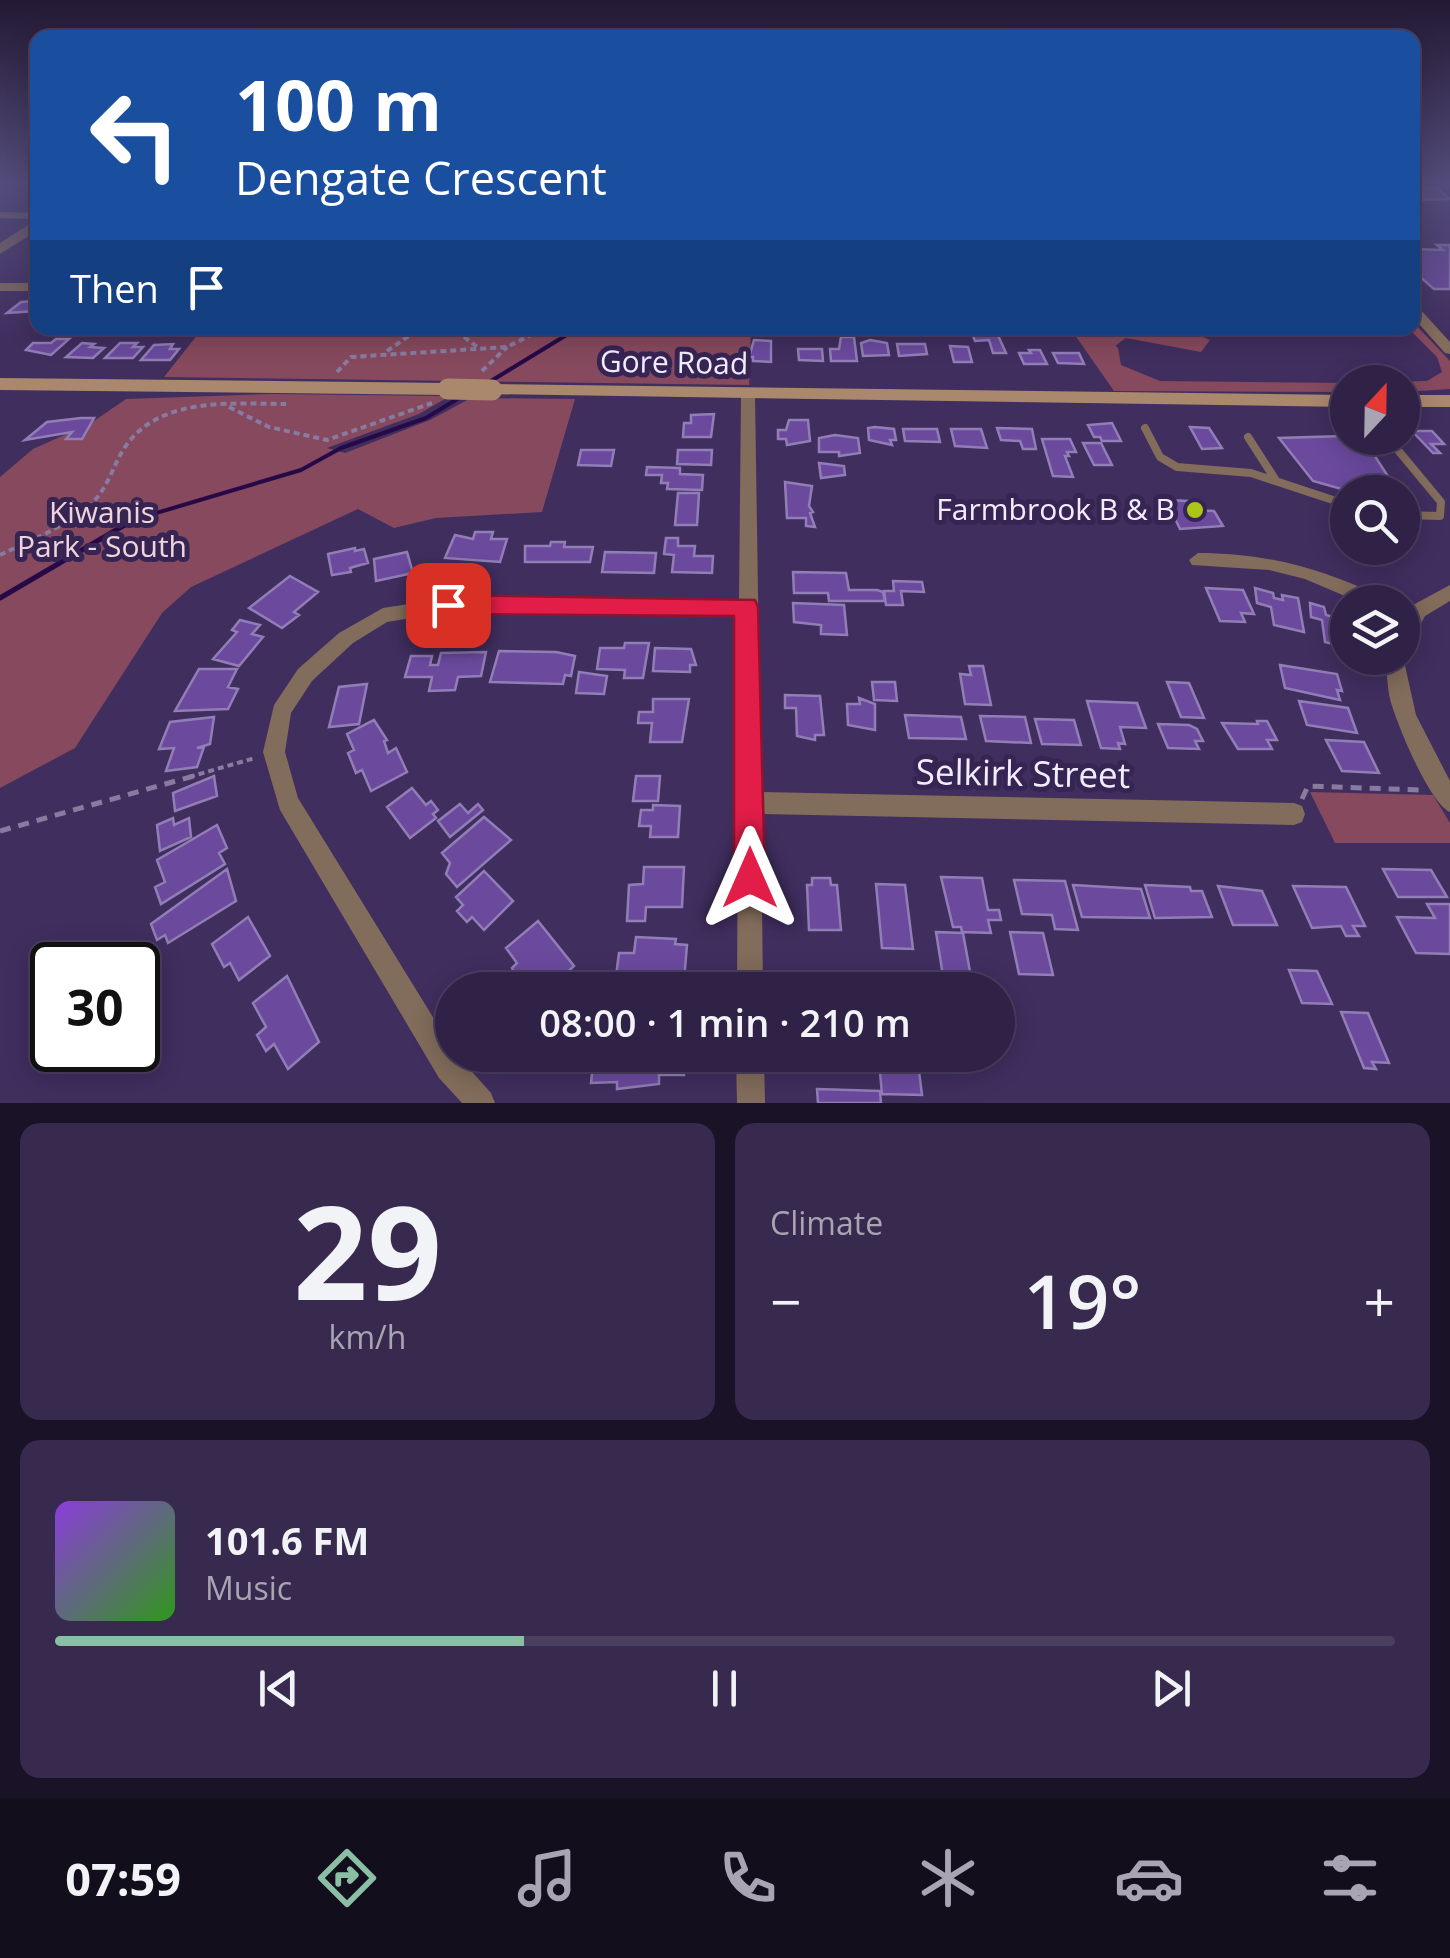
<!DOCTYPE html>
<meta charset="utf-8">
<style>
:root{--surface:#302247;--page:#382a4e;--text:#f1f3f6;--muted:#a8a4b4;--line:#4b3f60;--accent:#8abfa5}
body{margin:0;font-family:"Open Sans",sans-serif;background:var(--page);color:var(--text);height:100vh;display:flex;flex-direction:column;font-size:38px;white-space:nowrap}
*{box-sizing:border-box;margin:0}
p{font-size:32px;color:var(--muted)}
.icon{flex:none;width:55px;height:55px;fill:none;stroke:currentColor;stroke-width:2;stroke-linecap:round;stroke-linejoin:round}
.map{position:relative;height:1103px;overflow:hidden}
.sheet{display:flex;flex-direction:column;gap:20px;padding:20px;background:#1a1327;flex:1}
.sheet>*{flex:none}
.banner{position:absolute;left:30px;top:30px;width:1390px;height:305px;border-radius:20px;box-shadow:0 5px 25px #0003,0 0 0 2px var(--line);background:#1a4fa0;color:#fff;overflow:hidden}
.needle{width:65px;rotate:22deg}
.controls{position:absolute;left:1330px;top:365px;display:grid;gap:20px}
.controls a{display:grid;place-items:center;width:90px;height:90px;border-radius:50%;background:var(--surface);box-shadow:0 5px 25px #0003,0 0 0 2px var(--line);font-size:50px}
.speed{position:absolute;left:30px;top:942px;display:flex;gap:20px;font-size:50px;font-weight:700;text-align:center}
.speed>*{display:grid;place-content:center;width:130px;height:130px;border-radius:50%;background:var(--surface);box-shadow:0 5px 25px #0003,0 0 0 2px var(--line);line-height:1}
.speed .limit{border:5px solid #111;border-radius:15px;background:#fff;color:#111}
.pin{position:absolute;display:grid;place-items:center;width:85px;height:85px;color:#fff;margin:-42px;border-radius:20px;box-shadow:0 5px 15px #0006}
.me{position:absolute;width:110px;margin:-55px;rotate:0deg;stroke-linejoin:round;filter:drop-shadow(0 0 8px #0008)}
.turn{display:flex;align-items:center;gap:35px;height:210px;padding:0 40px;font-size:45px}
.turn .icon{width:130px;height:130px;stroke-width:2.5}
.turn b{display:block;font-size:70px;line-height:85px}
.then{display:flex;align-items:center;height:95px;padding:0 40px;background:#0003;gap:20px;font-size:38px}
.big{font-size:75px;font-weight:600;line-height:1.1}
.sheet .card{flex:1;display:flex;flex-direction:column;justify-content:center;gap:15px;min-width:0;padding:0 35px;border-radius:20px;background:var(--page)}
.sheet .dial{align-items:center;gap:0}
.dial b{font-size:130px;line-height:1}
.song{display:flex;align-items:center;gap:30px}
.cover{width:120px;height:120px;border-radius:15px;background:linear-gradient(135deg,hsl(270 70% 55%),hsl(110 70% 35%))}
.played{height:10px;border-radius:5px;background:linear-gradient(90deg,var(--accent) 35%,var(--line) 35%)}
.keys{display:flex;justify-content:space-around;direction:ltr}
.heat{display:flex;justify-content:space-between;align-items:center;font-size:55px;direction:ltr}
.sheet .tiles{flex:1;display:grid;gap:20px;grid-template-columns:1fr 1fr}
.card:last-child{grid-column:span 2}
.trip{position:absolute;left:435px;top:972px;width:580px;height:100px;border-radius:50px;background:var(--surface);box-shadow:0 5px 25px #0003,0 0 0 2px var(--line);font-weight:600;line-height:100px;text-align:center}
.dock{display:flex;height:160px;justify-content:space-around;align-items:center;background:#130e1c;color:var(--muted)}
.dock .icon{width:70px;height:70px}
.dock .selected{color:var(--accent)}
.dock b{font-size:45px;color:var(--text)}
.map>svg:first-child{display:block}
</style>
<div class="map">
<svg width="1450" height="1103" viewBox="0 0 1450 1103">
<rect width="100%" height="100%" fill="#402e5f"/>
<path fill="#86495e" d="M1413,322l37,39v28l-47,3 -1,-10h-13l38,-1 15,-9 -5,-15 -29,-29h4z
M751,328l-2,57 -585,-8 38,-48z
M1070,328h111l29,12 -9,12 -75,-14 -11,8 -10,-11 13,13 3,17 39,16 187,2v9l-233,-1z
M272,394l178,2 -31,18 -92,34 18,5 85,-33 41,-22 104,1 -33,113 -106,6 -42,10 -36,-19 -167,78 -29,26 -87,135 -75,40v-311l33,-28 58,-26 35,-24z
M1310,792l123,3 17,28v20h-115z"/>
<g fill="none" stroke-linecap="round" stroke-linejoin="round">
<path stroke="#270947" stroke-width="4" d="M491,381l87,-53
M124,526l12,-7 165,-49 40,-22 85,-30 33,-20"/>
<path stroke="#270947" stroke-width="5" d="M0,598l128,-75"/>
</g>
<path fill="#6b4a9e" stroke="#917eb6" stroke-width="2.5" d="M1414,188h23l13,11 -32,1 -6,-5 11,-1z
M1437,245h13v44h-16l-22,-19v-21l31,1z
M35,301v10l-28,2 14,-11z
M971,331h25l10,22h-13l-4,-13 -14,1z
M841,337h13l3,24h-26l-1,-12h9z
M56,339h13l-18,16 -25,-5 7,-7h18z
M754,340l17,1v21l-18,-1v-4h-4z
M870,340l17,3 2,12 -26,1 -2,-13z
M82,343l12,1 -4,3 14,1 -11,10 -27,-1z
M120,343h17l-4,4h10l-10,11h-28z
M173,344l-3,5h9l-9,11h-29l13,-15z
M897,344h28l2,10 -28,2z
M950,346l18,1 4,15h-18z
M798,349h24l1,12 -24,-1z
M1029,350h11l7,14h-23l-5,-11h12z
M1053,353h26l5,11 -26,-1z
M714,414l-3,23h-28l1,-14h7v-8z
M81,418h13l-12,21h-16l6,-7 -47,8 22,-18z
M789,420h19l2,21 -23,4 -1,-6h-8v-9h8z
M1112,423l9,18h-19l-2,-4h-6l-6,-12z
M875,427l19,2 2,11h-6l2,5 -23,-5 -1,-12z
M1190,427l19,1 13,20 -20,1z
M997,428l35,1 4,20h-13l-3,-8 -19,-1z
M903,429h34l3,13 -35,-1z
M951,429h30l6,19 -32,-2z
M1412,431h20l12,13h-13l9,9h-7z
M1342,433h6v5h15l34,52h-52l-32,-9 -34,-43 65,-2z
M835,435l23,3 2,15 -21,3v-4h-20v-14z
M1042,439h28l6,13h-9l2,4h-4l8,21 -20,-1z
M1083,443h18l11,22h-18z
M581,450h33l-3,16 -33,-1z
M678,450h34l-1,15 -34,-1z
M819,463l25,3 1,9 -24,3z
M647,467l33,1v6l23,1 -1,15 -35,-1 1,-6h-7l1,-8h-16z
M785,482l27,4 -3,20 4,6 -3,1 5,14 -9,-1v-8h-19z
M678,493h21l-2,32h-22z
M1166,500l22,1 5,9 21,1 9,15 -43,3z
M475,532h18l-2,7h16l-7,23 -55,-4 10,-23 18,4z
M666,538h12v8h17l-1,10h19l-1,17 -40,-1 2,-17 -10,-1z
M551,542h14l-1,5h29l-3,15h-65v-16h25z
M355,548v3l9,-2 4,14 -18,5 1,4 -19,3 -4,-21z
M407,552l6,21 -37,8 -2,-22z
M605,552l51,1 -2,20 -52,-1z
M793,572l53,1 3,17h28l6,2 2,9h-56l-1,-8h-34z
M290,576l28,16 -24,20 5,3 -17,13 -33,-20z
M893,581l29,1 2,10 -23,-1 2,14h-17l-2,-14h10z
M1206,588l37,2 11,24 -13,-1 4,9 -25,-1z
M1255,588l18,5 1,5 9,2 -1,-5 16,3 6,34 -30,-7 -3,-18 -14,-4z
M793,603l51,2 3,30 -26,-1v-9l-27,-3z
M1310,603l14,4 2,8 22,6v27l-23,-6 -3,-22 -11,-3z
M240,620l20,5 -8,9 11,3 -24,29 -26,-7 24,-27 -5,-2z
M625,643h24l-6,35h-19l1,-8 -28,-1 3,-21h24z
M655,648l36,1 5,16h-6v7l-37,-1z
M499,651l57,1 19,4 -4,20 -6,-1 -2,9 -73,-2z
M486,652l-5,24 -23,1 -3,13 -26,1 3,-14h-27l6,-21h21l-2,9h8l3,-12z
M1280,665l57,9 5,17 -5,-1 3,10 -55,-12z
M969,666h14l8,39 -26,-1 -5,-30 11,1z
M199,669h38l-9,18 10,2 -10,20 -53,2z
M579,672l28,4 -3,18 -28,-1z
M872,682h23l2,19 -23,-1z
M1167,682l22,1 15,35 -23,-1z
M367,684l-8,40 -30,3 10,-40z
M785,695l35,1 4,39h-9v5l-18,-4 -1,-28h-11z
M859,698l16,6v26l-27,-5 -1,-21h13z
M653,699h36l-7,43h-32l2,-19h-14l1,-11h14z
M1087,701l50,2 9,25 -26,-1 5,17 -7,-1 2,6 -19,-1z
M1299,701l49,7 9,25 -50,-8z
M905,715l56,2 5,22 -57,-1z
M980,716l45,1 6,26 -45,-2z
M214,717l-4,27 -13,4 7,-1 -7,20 -31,4 8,-23 -15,1 11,-27z
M1035,719l39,1 7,25 -39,-1z
M374,720l13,20 -3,1 4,12 8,-5 11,24 -36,19 -9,-21 -6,3 -8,-20 6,-3 -7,-16z
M1257,721h10l10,19h-10l5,9h-34l-16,-26 36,1z
M1158,724l31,1 8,4 6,12h-8l4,8 -31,-1z
M1326,740l38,2 15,31 -37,-2z
M214,776l3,20 -42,15 -2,-18z
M636,776h24l-2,25h-25z
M412,788l14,17 5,-4 7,9 -5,4 3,4 -26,20 -23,-31z
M460,804l8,9 10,-9 5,6 -33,27 -12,-16z
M653,805l27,1 -2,31h-28l1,-11h-12l2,-16h12z
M484,817l27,23 -54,47 -11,-13 4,-11 -8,-10z
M173,818l1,7 15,-7 2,19 -31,14 -3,-26z
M217,825l10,23 -8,5 6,11 -64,40 -6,-17 10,-5 -8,-22z
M644,867h40l-2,40h-36l-1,14h-18l2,-36 14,-1z
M227,869l9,32 -68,42 -3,-8 -8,5 -6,-16z
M1383,869l48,1 16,27h-49z
M484,871l29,30 -29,29 -12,-13 -5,5 -10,-11 6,-6 -7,-8z
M941,877l41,1 6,32h11l2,10h-13l3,13 -29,-1 -1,-5h-8z
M812,878h18l1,7h6l4,45h-32l-2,-45h5z
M1014,880l51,1 13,49 -23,-1 -3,-14 -30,-1z
M876,884l29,1 8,64 -31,-1z
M1073,885l68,4 9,29 -68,-1z
M1145,885l45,2 1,4h11l10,26 -57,1z
M1218,886l44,5 15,34h-44z
M1293,886l53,1 19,39h-12l6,10h-13l-5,-10 -29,2z
M1427,904h23v50l-34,-1 -19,-36 38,1z
M248,917l22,39 -31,24 -9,-17 -6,4 -12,-23z
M538,921l36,45 -25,24 -8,-8 -9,8 -11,-2 -9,-20 5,-5 -11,-15z
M936,932l27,1 8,44 -28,-1z
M1010,932l33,1 10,42 -34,-1z
M636,937l40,2 -1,5 12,1 -3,36 -68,-5 3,-23h15z
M1289,970l28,1 15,33 -30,-1z
M287,976l32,66 -31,27 -14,-25 -8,7 -9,-16 9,-8 -13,-24z
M1341,1012l27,1 21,50 -17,-1 4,7 -12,-1z
M594,1055h90v20h-25v9l-42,5v-7l-26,1z
M879,1062l39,1 4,32 -40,-1z
M817,1089l63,2 1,12h-63z"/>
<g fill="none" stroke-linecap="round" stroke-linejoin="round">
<path stroke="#887ba0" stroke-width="2.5" stroke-dasharray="5 4" stroke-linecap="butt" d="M452,328l7,5
M412,333l8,-5
M534,333l10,-5"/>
<path stroke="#887ba0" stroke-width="4" stroke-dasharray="6 4" stroke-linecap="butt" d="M456,331l24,18
M387,351l29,-20
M482,371l25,-24
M337,372l14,-15 156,-10 32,-16
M229,407l40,20 58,13 105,-37
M0,555c31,-15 68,-29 93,-53 17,-17 21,-41 35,-59 36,-47 106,-39 158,-39
M189,777l66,-19"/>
<path stroke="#887ba0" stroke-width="5" stroke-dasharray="11 8" stroke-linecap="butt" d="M1302,799l6,-13 111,4
M0,831l197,-56"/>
<path stroke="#826c5b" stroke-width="8" d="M1145,428l15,29 17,10 74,6 97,32
M1248,437l27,42
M1392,443l49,59 -1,14 -38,-1"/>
<path fill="#826c5b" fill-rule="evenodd" d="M0,212l38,1v6l-38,-1z
M0,283h38v8h-38z
M1412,308h7l31,34v12l-5,-1 -33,-37z
M748,391l7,4 6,397 533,11 8,3 3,8 -3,8 -8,3 -533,-11 2,176h-26l2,-376 -292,-2 -60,10 -34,21 -41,38 -21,32 -6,39 13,46 154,250v7h5l34,38 4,10h-33l-23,-25 -159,-268 -17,-58 11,-47 24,-36 41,-36 44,-25 64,-10 292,2 2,-205z
M1198,553c67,0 123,15 184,44l2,5h-25l-54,-23 -36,-9 -77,-5 -3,-5z
M1450,585v16l-25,15 -16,30 -7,2v-26l9,-16z
M1402,652l14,63 34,66v31c-21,-9 -54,-90 -60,-113 -3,-14 -3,-27 -4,-41h16z
M736,1055h28l1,48h-28z"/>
<path fill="#826c5b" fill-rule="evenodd" d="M38,219v11l-38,24v-11z"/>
<path fill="#aa886d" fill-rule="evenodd" d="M0,378l448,5 10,6 -10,6 -448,-5z
M492,384l856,11v12l-863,-13 -3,-4z
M1402,395h48v12h-48z"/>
<path stroke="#aa886d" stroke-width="21" d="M448,389l44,1"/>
</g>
<linearGradient id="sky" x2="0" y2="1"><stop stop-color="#231934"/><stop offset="0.54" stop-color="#534c7a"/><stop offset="1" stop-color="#534c7a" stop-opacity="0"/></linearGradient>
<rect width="1450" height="339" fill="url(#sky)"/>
<path fill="#e11d48" stroke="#92132f" stroke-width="2.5" d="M448,595l307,5 3,7 7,271 -4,11 -11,5 -11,-5 -5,-11v-262l-286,-2 -9,-3 -4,-6 4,-7z"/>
<circle fill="#abc616" stroke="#362453" stroke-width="4" cx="1195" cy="510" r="10"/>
<g text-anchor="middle" stroke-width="10" stroke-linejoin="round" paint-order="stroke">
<g font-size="30" fill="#f2ecff" stroke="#362453">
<text transform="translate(674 363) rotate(1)" y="10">Gore Road</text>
</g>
<g font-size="30" fill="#f2ecff" stroke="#362453" text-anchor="end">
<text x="1175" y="520">Farmbrook B &amp; B</text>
</g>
<g font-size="30" fill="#f0d4dc" stroke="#362453">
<text x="102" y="523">Kiwanis<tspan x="102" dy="34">Park - South</tspan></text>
</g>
<g font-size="35" fill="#f2ecff" stroke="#362453">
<text transform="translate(1023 774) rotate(1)" y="12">Selkirk Street</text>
</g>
</g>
</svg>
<div class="controls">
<a><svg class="needle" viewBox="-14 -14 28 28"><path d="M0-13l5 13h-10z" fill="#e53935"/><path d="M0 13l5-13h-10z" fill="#a8a4b4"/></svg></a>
<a><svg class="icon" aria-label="search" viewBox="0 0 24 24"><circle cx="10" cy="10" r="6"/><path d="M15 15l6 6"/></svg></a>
<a><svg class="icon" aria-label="layers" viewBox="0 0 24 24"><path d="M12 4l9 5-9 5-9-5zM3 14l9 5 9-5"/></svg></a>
</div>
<div class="speed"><div class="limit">30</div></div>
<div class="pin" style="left:448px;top:605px;background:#d93025"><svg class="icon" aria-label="arrive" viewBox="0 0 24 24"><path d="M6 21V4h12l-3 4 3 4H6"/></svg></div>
<svg class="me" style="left:750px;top:878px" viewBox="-20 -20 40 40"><path d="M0-17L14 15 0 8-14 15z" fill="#e11d48" stroke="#fff" stroke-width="4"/></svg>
<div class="trip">08:00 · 1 min · 210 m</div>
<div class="banner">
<div class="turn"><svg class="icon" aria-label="left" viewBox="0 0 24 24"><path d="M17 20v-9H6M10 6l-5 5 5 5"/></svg><div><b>100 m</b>Dengate Crescent</div></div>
<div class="then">Then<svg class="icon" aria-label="arrive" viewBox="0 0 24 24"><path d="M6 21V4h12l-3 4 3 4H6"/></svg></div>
</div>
</div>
<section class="sheet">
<div class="tiles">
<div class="card dial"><b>29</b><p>km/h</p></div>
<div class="card"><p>Climate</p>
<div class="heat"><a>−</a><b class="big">19°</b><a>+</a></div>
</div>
<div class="card">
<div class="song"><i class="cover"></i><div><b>101.6 FM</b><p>Music</p></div></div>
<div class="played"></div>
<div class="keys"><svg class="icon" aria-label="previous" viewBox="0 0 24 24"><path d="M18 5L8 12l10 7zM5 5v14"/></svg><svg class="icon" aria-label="pause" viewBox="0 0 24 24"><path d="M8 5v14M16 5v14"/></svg><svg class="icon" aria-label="next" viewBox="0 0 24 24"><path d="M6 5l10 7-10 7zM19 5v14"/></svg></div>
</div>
</div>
</section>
<nav class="dock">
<b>07:59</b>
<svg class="icon selected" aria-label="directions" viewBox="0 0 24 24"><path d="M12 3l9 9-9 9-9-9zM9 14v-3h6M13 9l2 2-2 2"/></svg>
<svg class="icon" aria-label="music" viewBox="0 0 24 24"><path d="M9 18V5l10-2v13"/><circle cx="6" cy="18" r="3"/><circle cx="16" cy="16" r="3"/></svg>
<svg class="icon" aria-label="phone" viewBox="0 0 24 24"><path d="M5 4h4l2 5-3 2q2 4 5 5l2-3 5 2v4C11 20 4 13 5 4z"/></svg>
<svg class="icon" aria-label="climate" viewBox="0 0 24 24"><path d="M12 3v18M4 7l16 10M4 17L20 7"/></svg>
<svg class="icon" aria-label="car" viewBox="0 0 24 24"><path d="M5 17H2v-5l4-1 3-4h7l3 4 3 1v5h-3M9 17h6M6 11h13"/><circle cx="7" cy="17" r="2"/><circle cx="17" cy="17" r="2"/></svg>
<svg class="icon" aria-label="filters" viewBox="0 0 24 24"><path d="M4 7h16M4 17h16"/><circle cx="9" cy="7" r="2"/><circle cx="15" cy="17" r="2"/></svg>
</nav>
